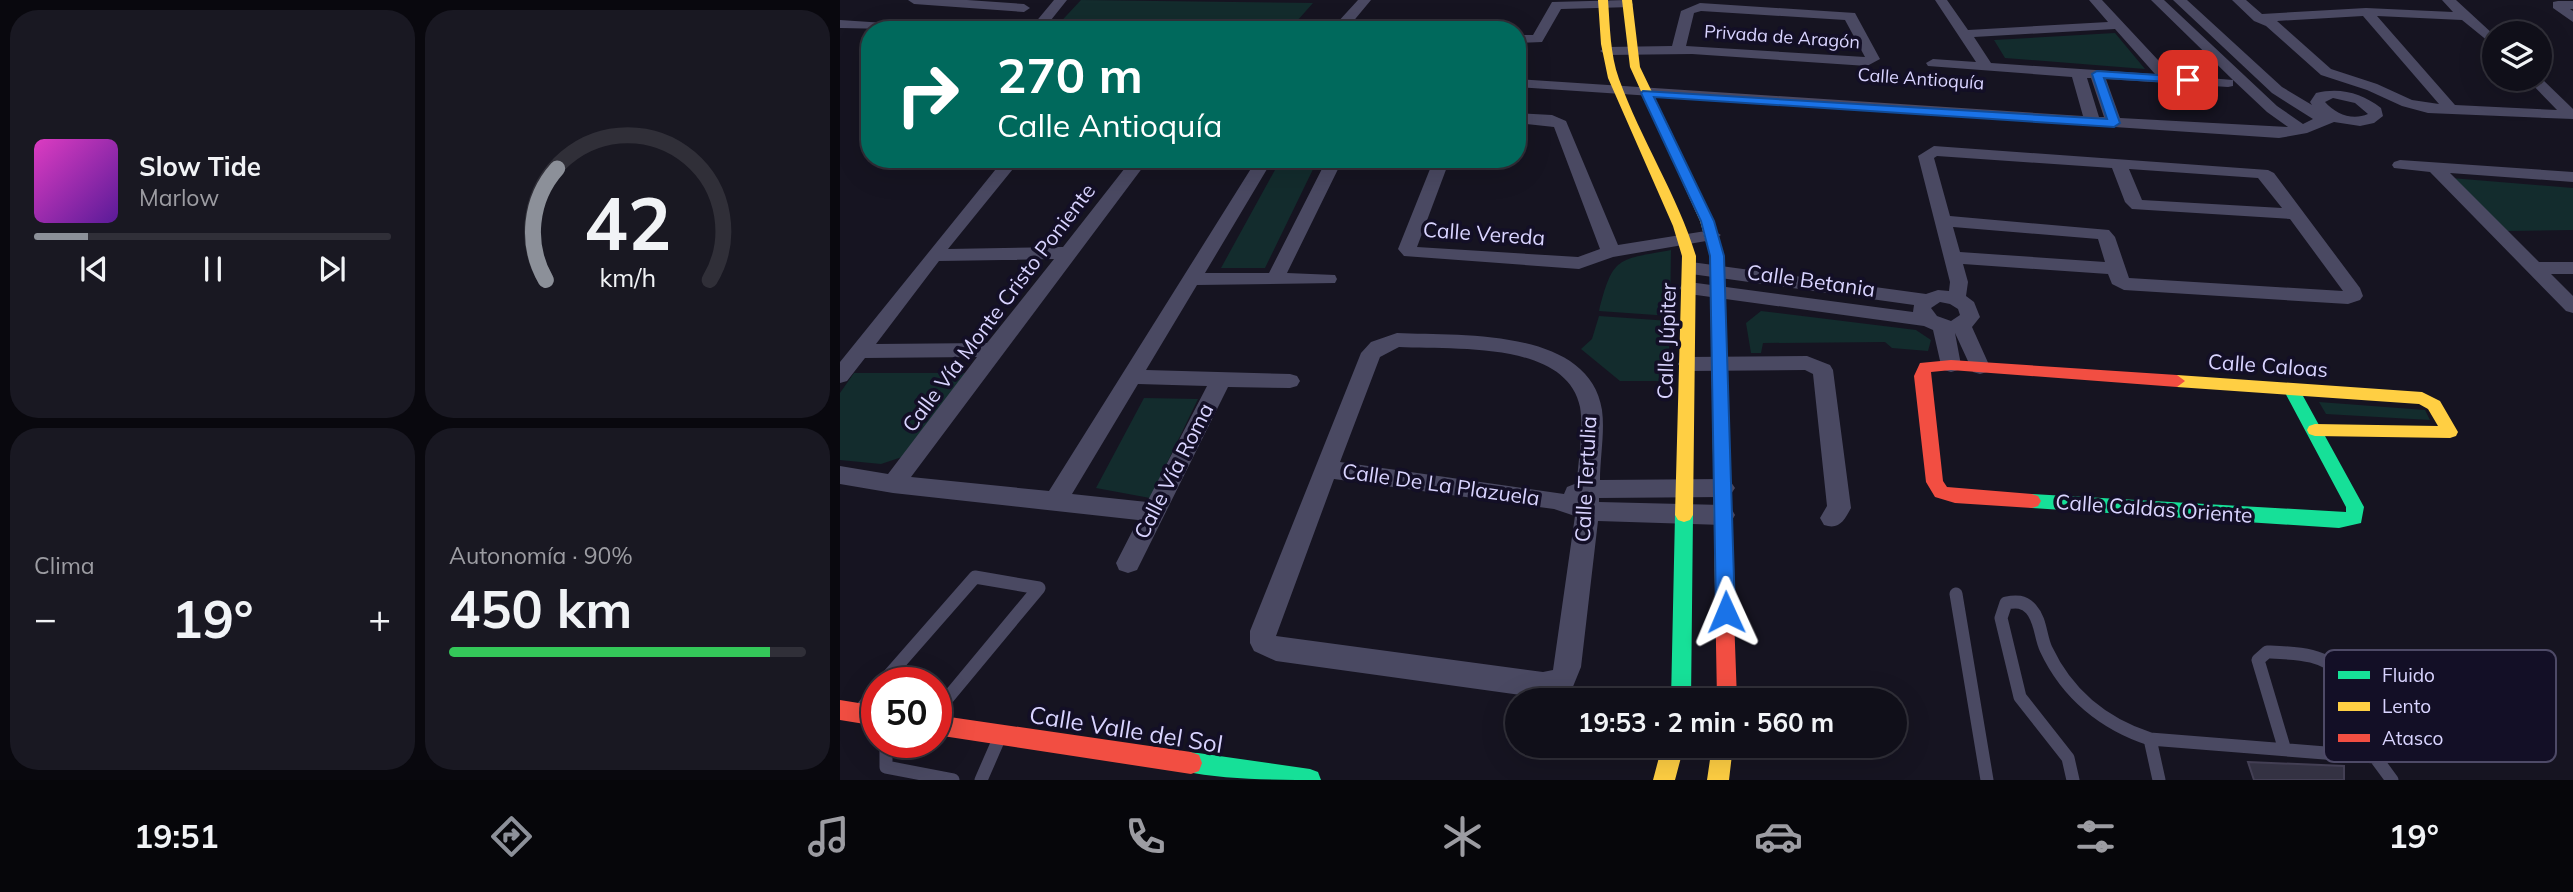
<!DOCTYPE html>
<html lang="es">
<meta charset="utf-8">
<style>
:root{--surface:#100f19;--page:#191822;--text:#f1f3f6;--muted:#9c9ca2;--line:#302f38;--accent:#8c9099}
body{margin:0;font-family:Mulish,sans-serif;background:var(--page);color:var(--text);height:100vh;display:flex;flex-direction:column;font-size:26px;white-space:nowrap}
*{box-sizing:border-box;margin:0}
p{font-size:23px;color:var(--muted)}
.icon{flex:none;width:38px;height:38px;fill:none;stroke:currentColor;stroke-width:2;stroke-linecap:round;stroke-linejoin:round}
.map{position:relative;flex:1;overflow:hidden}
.details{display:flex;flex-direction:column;gap:10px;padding:10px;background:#09080e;width:840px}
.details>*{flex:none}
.top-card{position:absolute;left:21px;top:21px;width:665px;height:147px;border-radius:28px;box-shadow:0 7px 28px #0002,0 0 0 2px var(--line);background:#00695c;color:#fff;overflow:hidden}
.buttons{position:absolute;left:1642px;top:21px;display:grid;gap:14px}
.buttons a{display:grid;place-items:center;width:70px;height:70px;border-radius:50%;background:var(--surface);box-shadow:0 7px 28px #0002,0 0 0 2px var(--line);font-size:35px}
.speed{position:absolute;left:21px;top:667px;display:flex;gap:14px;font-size:35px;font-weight:700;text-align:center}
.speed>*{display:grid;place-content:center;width:91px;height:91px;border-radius:50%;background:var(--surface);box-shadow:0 7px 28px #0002,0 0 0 2px var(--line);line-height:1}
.speed .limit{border:10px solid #d22;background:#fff;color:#111}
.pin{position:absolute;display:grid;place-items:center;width:60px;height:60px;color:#fff;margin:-30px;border-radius:14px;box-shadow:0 4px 10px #0006}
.me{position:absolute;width:77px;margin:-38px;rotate:359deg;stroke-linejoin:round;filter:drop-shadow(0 0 5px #0008)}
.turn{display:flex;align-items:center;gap:24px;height:147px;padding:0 21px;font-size:32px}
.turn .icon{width:91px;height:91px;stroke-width:2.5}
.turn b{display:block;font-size:49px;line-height:60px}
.big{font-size:52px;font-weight:700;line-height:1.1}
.details .card{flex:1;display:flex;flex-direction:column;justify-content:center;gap:10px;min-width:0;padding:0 24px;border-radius:28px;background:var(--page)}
.details .dial{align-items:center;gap:0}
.dial svg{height:182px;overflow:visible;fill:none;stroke:var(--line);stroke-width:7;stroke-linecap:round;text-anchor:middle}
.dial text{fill:var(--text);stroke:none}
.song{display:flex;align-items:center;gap:21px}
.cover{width:84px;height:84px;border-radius:10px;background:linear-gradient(135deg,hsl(310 70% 55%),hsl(270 70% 35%))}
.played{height:7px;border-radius:4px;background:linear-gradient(90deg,var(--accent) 15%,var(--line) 15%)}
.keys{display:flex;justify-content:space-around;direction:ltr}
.heat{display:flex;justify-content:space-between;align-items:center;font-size:38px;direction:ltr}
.charge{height:10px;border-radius:5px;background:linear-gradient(90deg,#34c759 90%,var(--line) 0)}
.details .tiles{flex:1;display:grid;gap:10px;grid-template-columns:repeat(2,1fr)}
.trip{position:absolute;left:665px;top:688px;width:402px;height:70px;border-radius:35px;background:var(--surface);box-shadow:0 7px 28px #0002,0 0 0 2px var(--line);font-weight:700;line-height:70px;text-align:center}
.tabs{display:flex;height:112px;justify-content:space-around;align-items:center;background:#06060a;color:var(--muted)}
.tabs .icon{width:49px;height:49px}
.tabs .on{color:var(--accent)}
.tabs b{font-size:32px;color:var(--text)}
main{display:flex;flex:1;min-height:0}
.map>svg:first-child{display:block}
</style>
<main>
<section class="details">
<div class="tiles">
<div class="card">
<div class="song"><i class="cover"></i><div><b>Slow Tide</b><p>Marlow</p></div></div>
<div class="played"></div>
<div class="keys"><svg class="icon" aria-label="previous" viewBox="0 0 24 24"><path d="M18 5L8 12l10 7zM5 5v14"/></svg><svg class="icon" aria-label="pause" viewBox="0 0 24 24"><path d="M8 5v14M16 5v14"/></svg><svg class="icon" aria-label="next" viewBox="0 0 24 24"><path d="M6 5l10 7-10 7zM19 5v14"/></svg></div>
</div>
<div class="card dial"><svg viewBox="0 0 100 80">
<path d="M14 69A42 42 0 1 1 86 69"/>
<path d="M14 69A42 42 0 0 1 19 20" stroke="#8c9099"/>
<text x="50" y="56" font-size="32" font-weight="700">42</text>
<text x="50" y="72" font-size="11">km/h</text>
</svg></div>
<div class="card"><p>Clima</p>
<div class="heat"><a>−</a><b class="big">19°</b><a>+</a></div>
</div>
<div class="card"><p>Autonomía · 90%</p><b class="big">450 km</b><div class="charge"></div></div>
</div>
</section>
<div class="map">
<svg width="1733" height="780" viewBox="0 0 1733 780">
<rect width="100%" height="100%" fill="#161421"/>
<path fill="#132c2d" d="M241,0l232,3 -24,27h-236z
M1275,33l30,36 -140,-11 -11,-18z
M441,159h37l-53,109h-44z
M1611,178l122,10v42l-67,1z
M831,250l-1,66 -71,-5c14,-55 18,-51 72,-61z
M921,311l155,19 15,10 -3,11 -36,-3 -7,-6 -122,1 -2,10h-10l-5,-30z
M759,316l71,5 -2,60h-48l-39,-32 11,-10z
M14,373h112l-64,84 -21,7 -41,-4v-67z
M304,398l54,1 -48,99 -54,-10z
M1479,402l106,8 5,10 -104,-6z"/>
<path fill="#343243" stroke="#433f54" stroke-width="2" d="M1408,762l96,4v14h-90z"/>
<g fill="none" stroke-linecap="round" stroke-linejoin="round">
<path stroke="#4a4962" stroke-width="13" d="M1116,594l31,186
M43,682l92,-105 64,11 -103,124
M23,707l14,-17
M1310,739l9,41
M46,742v25l67,13
M1444,747l-26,-87 9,-8c29,1 59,1 79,25l29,80 17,23
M141,780l17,-39
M1233,780l-5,-22 -48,-61 -19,-79 5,-15c10,-2 18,-2 25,6 10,11 9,27 15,40 21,45 58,75 104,90l225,18"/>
<path fill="#4a4962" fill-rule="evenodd" d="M68,0h59l57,4 6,4 -6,4 -110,-8z
M214,0h13l-24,30h-14z
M518,0h13l-20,24 29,2 7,4h-51v-6z
M787,0l6,4 -1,3 -71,2 -19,33 -25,1v-8h16l19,-33z
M1095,0h12l21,30 140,-8 -19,-22h13l70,75 61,5 -82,-80h13l113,106 26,18 10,-5 -41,-26 -99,-93h14l95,87 30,18 -2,-3 6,-9c24,-6 46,0 65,15l2,8 -9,7 -14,3 -26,-4 -27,11 -28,5 -762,-51v-8l566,37 -11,-39 -144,-11 -2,-3 7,-4 43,3zM1275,29l40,45 -164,-11 -17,-26zM1247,78h4l13,39h-5zM1266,79l122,8 5,-1v-6l34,32 21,15 -168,-9zM1493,98l22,5 13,11c-16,7 -32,0 -43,-12z
M1392,0h14l16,14 104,-6 87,4 -11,-12h14l38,35v11l-32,-26 -85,-4 78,89 102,5 -30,-31h12v-3l34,33v10l-145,-6 -26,-7 -35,-16 -46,-15 -55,-49 -12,-5zM1523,16l76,88 -27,-4 -35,-16 -46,-15 -54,-48z
M1718,1h15v8h-3l3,2v11l-20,-14v-6z
M860,3l155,10 25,46 -13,7 -175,-12 -85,1 -7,-4 7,-4 65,-1 9,-35zM861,11l144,9 20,37 -179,-11 8,-33z
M0,20l90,6 7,4 -97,-2z
M677,113l35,2 14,6 52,124 94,-15 9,5 -9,5 -99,17 -34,12 -175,-13 -6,-7 36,-90h16l-33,88 161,10 22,-8 -46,-122 -37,-4z
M1094,146l334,24 6,3 86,115 3,8 -3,4 -12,4 -224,-14 -12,-6 -4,-10 -145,-10 5,18 -2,14 8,6 6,15 -8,10 18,40 -3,5 -7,2 -7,-2 -18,-39 6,32 -3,5 -7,2 -7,-2 -3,-5 -8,-35 -9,-4 -235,-32 -7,-2 -2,-4 2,-4 7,-2 224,30 1,-7 -223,-31 -9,-6 9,-6 235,32 12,-4 11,1 1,-9 -32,-126zM1097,156l175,12 13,34 7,7 158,10 53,72 -214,-13 -14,-41 -6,-7 -159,-14 -16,-58zM1289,169l129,9 24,30 -140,-8zM1113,227l145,12 7,23 -145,-10zM1100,302l10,2 8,5 2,6 -9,6 -14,-5 -6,-8z
M164,159h17l-73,90 115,-2 69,-88h17l-238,318 138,14 208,-332h16l-68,114h64l58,-114h16l-56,114 48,2 2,4 -2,4 -138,2 -51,85 144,4 7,2 3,5 -3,5 -7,2 -62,-1 -91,183 -9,3 -9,-3 -3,-7 22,-43 -245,-27 -53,-9v-18l48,8 89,-117 -112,1 -18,23 -7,2v-21zM214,259l-67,84 -111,1 63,-83zM298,384l69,2 -60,116 -75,-8z
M1560,160l173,12v10l-123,-9 89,89h34v12h-22l22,22v17l-7,-2 -136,-139 -36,-4 -2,-3 2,-3z
M557,333c62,3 192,-6 205,77 3,22 -2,48 -2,70l123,-1 8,3 4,6 -4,6 -8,3 -124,1v4l124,3 8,3 4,7 -4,7 -8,3 -125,-4 -17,146 -9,22 -29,9 -267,-37 -22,-10 -4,-8v-12l111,-278 10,-11zM559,347c53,3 167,-7 181,60 4,23 -2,53 -3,76l-10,4 -3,7 -224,-32 40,-105zM494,479l220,30 21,7 -22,154 -10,2 -267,-36z
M967,356l23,9 3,5 18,138c-7,13 -12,22 -27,17l-4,-7 7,-12 -14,-132 -8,-4 -117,1 -7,-2 -3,-5 3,-5 7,-2z"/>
<path fill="#16e098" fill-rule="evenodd" d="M1451,383l6,2 67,122 -3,16 -22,5 -307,-20 -6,-2 -3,-5 3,-5 6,-2 314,18v-5l-63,-118z
M844,508l6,2 3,5 -2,185h-20l4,-185 3,-5z
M351,752l119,17 8,3 3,8c-43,0 -97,0 -138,-9l-3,-8 3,-8z"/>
<path fill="#ffcf43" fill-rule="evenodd" d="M758,0h10c2,26 2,54 11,79 22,61 58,115 77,177l-3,259 -3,5 -6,2 -6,-2 -3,-5 7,-259 -9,-30 -65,-148 -7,-34z
M782,0h10l8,67 74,154 10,35 9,333 -2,6 -7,2 -7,-2 -2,-6 -5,-333 -10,-35 -70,-154z
M1337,375l245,17 18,9 18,31 -2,4 -6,2 -135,-2 -6,-2 -2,-4 2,-4 6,-2 123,2 -10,-17 -9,-5 -242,-17 -8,-6z
M822,746h22l-9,34h-22z
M872,746h21l-4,34h-22z"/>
<path fill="#f24e42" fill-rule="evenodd" d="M1111,360l226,15 8,6 -8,6 -226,-17 -20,2 12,109 4,6 85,7 6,2 3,5 -3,5 -6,2 -77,-5 -20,-6 -9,-15 -12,-106 6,-13z
M884,581l7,2 2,6 4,111h-20l-2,-111 2,-6z
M0,700l37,6v20l-37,-6z
M96,715l255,37 8,3 3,8 -3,8 -8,3 -255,-39z"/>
</g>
<path fill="#1a73e8" stroke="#114b97" stroke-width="2" d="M1257,71l91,6 6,3 -6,3 -84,-5 16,45 -6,4 -460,-30 60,124 10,35 11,356 -2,6 -7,2 -7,-2 -3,-6 -6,-356 -9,-35 -60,-128 2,-2 464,28 -15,-45z"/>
<g text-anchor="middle" stroke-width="7" stroke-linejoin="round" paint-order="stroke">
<g font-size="18" fill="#d9d4ff" stroke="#130f26">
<text transform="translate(942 37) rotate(4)" y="6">Privada de Aragón</text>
<text transform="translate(1081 79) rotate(4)" y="6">Calle Antioquía</text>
</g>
<g font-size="21" fill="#d9d4ff" stroke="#130f26">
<text transform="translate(644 234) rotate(4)" y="7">Calle Vereda</text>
<text transform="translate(971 281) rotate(8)" y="7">Calle Betania</text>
<text transform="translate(159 308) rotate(-53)" y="7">Calle Vía Monte Cristo Poniente</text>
<text transform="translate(827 341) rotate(-88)" y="7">Calle Júpiter</text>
<text transform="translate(1428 366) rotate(4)" y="7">Calle Caloas</text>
<text transform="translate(334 471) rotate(-63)" y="7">Calle Vía Roma</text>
<text transform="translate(746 479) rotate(-87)" y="7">Calle Tertulia</text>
<text transform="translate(601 485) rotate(8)" y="7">Calle De La Plazuela</text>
<text transform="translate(1314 509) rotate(4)" y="7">Calle Caldas Oriente</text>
</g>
<g font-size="24" fill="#d9d4ff" stroke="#130f26">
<text transform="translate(286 730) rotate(9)" y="8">Calle Valle del Sol</text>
</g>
</g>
<rect x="1484" y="650" width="232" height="112" rx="10" fill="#130f26" stroke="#4e4a67" stroke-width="2"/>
<rect x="1498" y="671" width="32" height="8" fill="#16e098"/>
<rect x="1498" y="702" width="32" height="9" fill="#ffcf43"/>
<rect x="1498" y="734" width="32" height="8" fill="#f24e42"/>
<g font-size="19" fill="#d9d4ff">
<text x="1542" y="682">Fluido</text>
<text x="1542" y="713">Lento</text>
<text x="1542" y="745">Atasco</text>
</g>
</svg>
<div class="buttons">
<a><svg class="icon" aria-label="layers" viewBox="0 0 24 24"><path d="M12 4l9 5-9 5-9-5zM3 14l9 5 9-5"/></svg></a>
</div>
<div class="speed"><div class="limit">50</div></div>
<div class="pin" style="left:1348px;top:80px;background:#d93025"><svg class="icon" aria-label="arrive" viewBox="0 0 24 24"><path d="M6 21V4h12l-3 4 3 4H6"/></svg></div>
<svg class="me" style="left:886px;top:612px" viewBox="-20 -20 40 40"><path d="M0-17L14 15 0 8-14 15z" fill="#1a73e8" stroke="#fff" stroke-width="4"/></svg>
<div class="trip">19:53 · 2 min · 560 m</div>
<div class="top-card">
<div class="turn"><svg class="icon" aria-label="right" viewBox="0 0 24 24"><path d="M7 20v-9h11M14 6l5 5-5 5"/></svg><div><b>270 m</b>Calle Antioquía</div></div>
</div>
</div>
</main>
<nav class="tabs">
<b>19:51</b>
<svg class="icon on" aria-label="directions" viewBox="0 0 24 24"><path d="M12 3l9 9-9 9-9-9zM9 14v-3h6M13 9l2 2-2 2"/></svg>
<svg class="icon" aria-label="music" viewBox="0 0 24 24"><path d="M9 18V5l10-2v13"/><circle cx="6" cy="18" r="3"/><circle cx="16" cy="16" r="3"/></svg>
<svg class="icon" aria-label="phone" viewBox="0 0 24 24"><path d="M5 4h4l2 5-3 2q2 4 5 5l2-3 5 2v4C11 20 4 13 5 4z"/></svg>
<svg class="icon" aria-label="climate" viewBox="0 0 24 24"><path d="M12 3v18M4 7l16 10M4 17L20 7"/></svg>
<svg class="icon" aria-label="car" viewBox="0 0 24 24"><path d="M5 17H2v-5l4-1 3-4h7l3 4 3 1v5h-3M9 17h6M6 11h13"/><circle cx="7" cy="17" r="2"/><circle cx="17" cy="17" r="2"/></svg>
<svg class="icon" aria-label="filters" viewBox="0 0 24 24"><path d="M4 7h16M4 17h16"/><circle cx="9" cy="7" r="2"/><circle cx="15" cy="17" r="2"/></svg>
<b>19°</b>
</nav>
